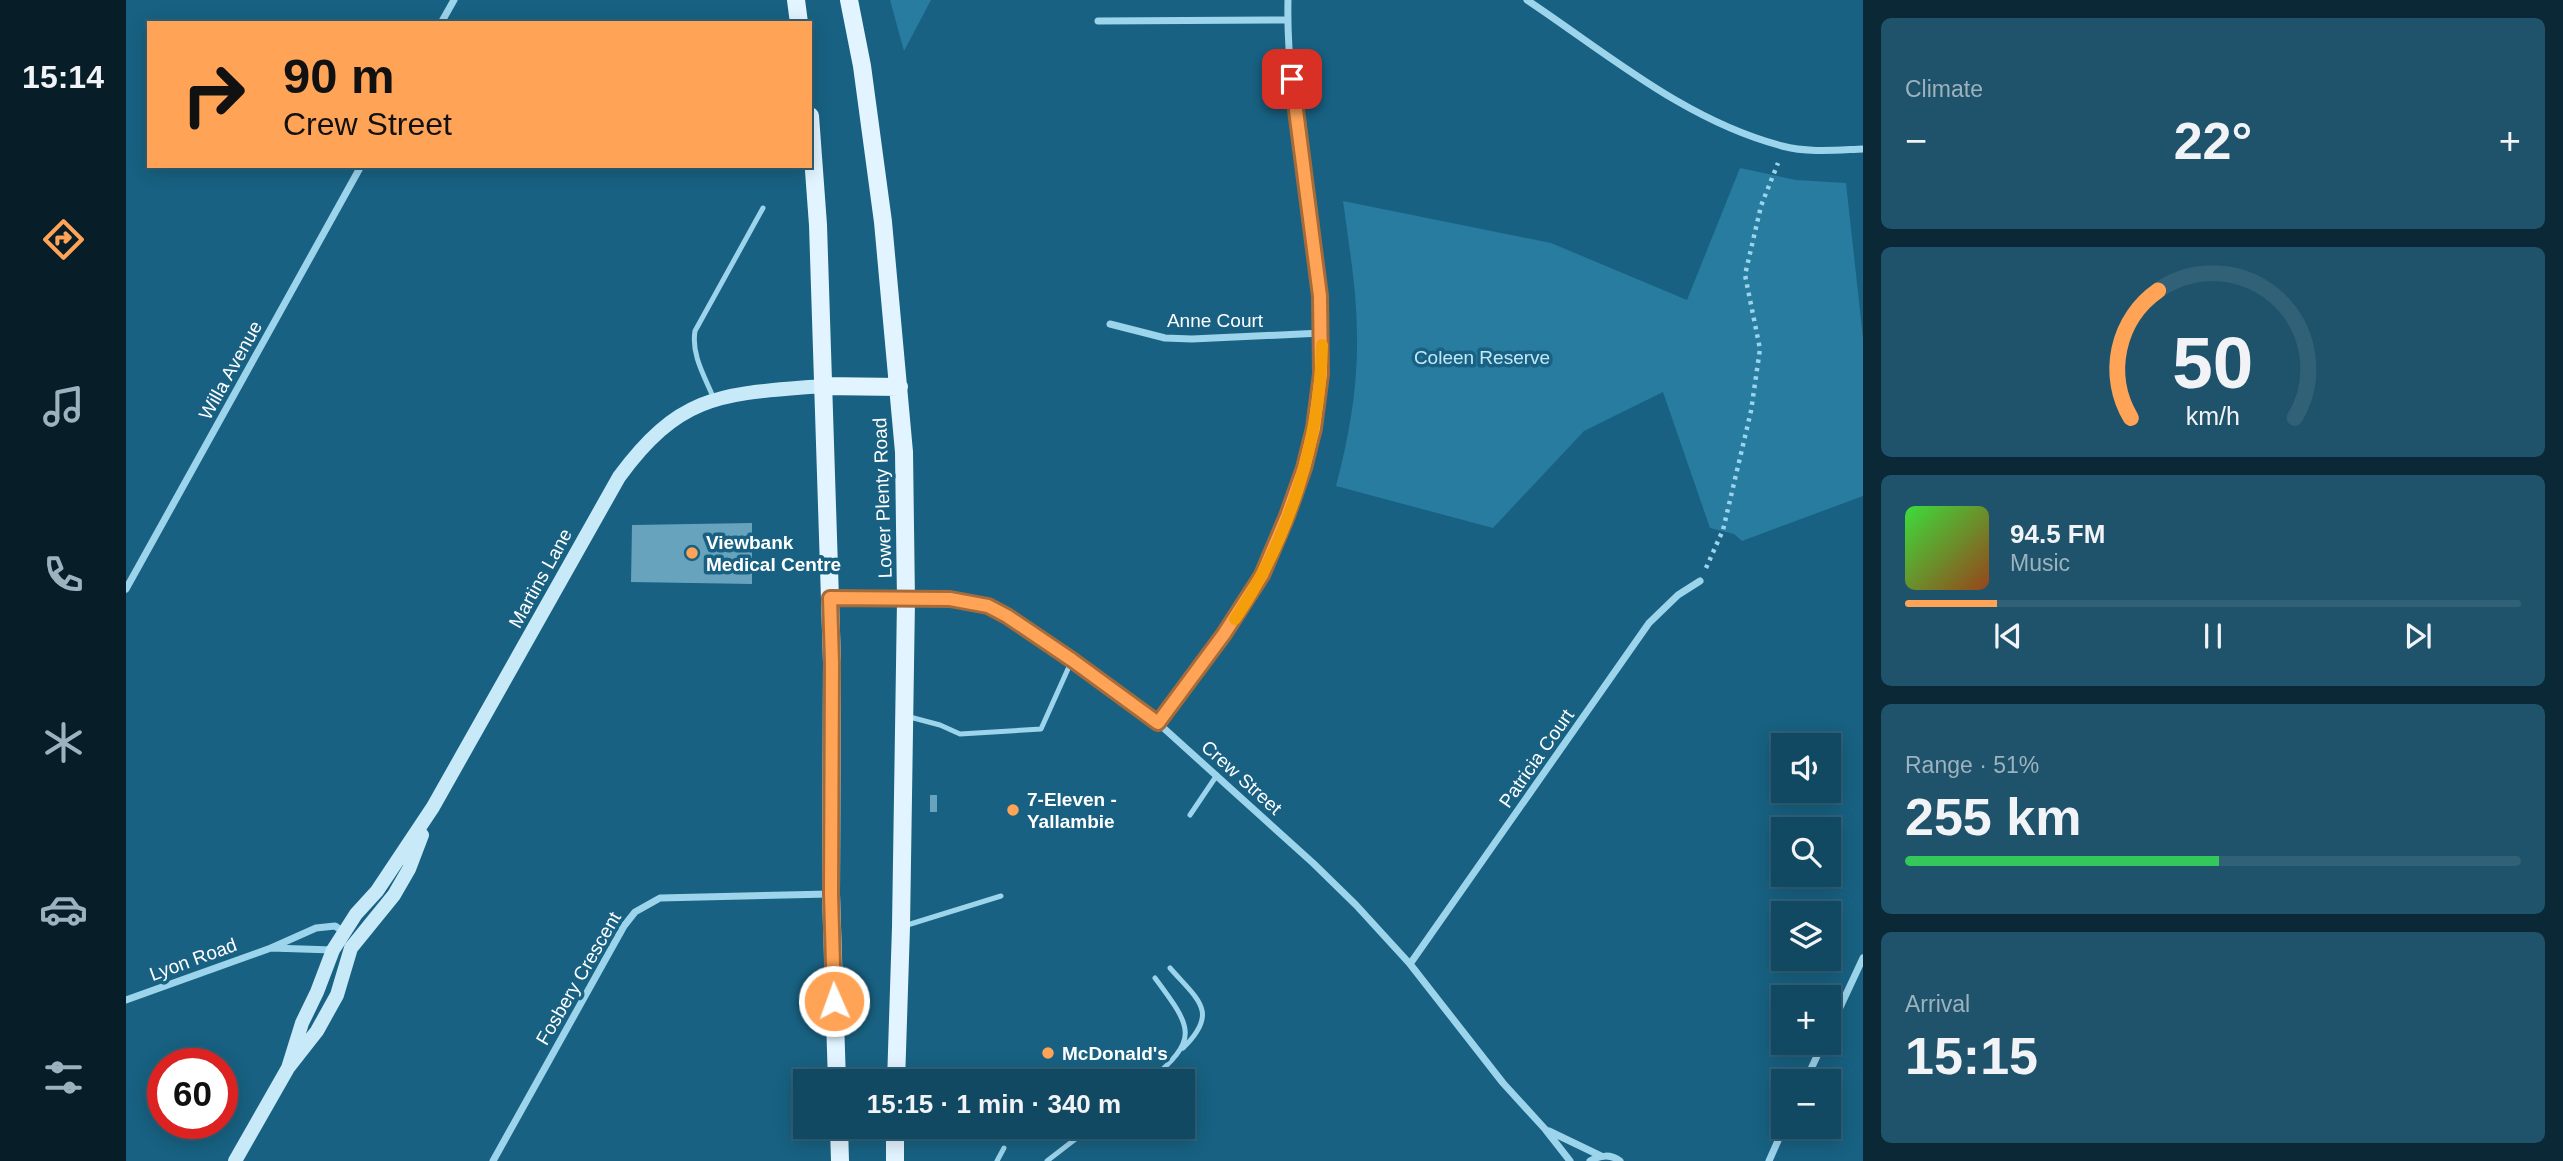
<!DOCTYPE html>
<meta charset="utf-8">
<style>
:root{--surface:#124962;--page:#1f536b;--text:#f1f3f6;--muted:#9cb2be;--line:#316177;--accent:#ffa457}
body{margin:0;font-family:Arial,sans-serif;background:var(--page);color:var(--text);height:100vh;display:flex;flex-direction:column;font-size:26px;white-space:nowrap}
*{box-sizing:border-box;margin:0}
p{font-size:23px;color:var(--muted)}
.icon{flex:none;width:38px;height:38px;fill:none;stroke:currentColor;stroke-width:2;stroke-linecap:round;stroke-linejoin:round}
.map{position:relative;flex:1;overflow:hidden}
.drawer{display:flex;flex-direction:column;gap:18px;padding:18px;background:#0a2836;width:700px}
.drawer>*{flex:none}
.hud{position:absolute;left:21px;top:21px;width:665px;height:147px;border-radius:0px;box-shadow:0 4px 18px #0003,0 0 0 2px var(--line);background:#ffa457;color:#111;overflow:hidden}
.controls{position:absolute;left:1645px;top:733px;display:grid;gap:14px}
.controls a{display:grid;place-items:center;width:70px;height:70px;border-radius:0px;background:var(--surface);box-shadow:0 4px 18px #0003,0 0 0 2px var(--line);font-size:35px}
.speed{position:absolute;left:21px;top:1048px;display:flex;gap:14px;font-size:35px;font-weight:700;text-align:center}
.speed>*{display:grid;place-content:center;width:91px;height:91px;border-radius:50%;background:var(--surface);box-shadow:0 4px 18px #0003,0 0 0 2px var(--line);line-height:1}
.speed .limit{border:10px solid #d22;background:#fff;color:#111}
.pin{position:absolute;display:grid;place-items:center;width:60px;height:60px;color:#fff;margin:-30px;border-radius:14px;box-shadow:0 4px 10px #0006}
.me{position:absolute;width:77px;margin:-38px;rotate:358deg;stroke-linejoin:round;filter:drop-shadow(0 0 5px #0008)}
.turn{display:flex;align-items:center;gap:24px;height:147px;padding:0 21px;font-size:32px}
.turn .icon{width:91px;height:91px;stroke-width:2.5}
.turn b{display:block;font-size:49px;line-height:60px}
.big{font-size:52px;font-weight:700;line-height:1.1}
.drawer .tile{flex:1;display:flex;flex-direction:column;justify-content:center;gap:10px;min-width:0;padding:0 24px;border-radius:10px;background:var(--page)}
.drawer .dial{align-items:center;gap:0}
.dial svg{height:182px;overflow:visible;fill:none;stroke:var(--line);stroke-width:7;stroke-linecap:round;text-anchor:middle}
.dial text{fill:var(--text);stroke:none}
.song{display:flex;align-items:center;gap:21px}
.cover{width:84px;height:84px;border-radius:10px;background:linear-gradient(135deg,hsl(120 70% 55%),hsl(20 70% 35%))}
.played{height:7px;border-radius:4px;background:linear-gradient(90deg,var(--accent) 15%,var(--line) 15%)}
.keys{display:flex;justify-content:space-around;direction:ltr}
.heat{display:flex;justify-content:space-between;align-items:center;font-size:38px;direction:ltr}
.charge{height:10px;border-radius:5px;background:linear-gradient(90deg,#34c759 51%,var(--line) 0)}
.trip{position:absolute;left:667px;top:1069px;width:402px;height:70px;border-radius:0px;background:var(--surface);box-shadow:0 4px 18px #0003,0 0 0 2px var(--line);font-weight:700;line-height:70px;text-align:center}
main{display:flex;flex:1;min-height:0}
.tab-bar{display:flex;flex-direction:column;width:126px;justify-content:space-around;align-items:center;background:#071d27;color:var(--muted)}
.tab-bar .icon{width:49px;height:49px}
.tab-bar .current{color:var(--accent)}
.tab-bar b{font-size:32px;color:var(--text)}
.map>svg:first-child{display:block}
</style>
<main>
<nav class="tab-bar">
<b>15:14</b>
<svg class="icon current" aria-label="directions" viewBox="0 0 24 24"><path d="M12 3l9 9-9 9-9-9zM9 14v-3h6M13 9l2 2-2 2"/></svg>
<svg class="icon" aria-label="music" viewBox="0 0 24 24"><path d="M9 18V5l10-2v13"/><circle cx="6" cy="18" r="3"/><circle cx="16" cy="16" r="3"/></svg>
<svg class="icon" aria-label="phone" viewBox="0 0 24 24"><path d="M5 4h4l2 5-3 2q2 4 5 5l2-3 5 2v4C11 20 4 13 5 4z"/></svg>
<svg class="icon" aria-label="climate" viewBox="0 0 24 24"><path d="M12 3v18M4 7l16 10M4 17L20 7"/></svg>
<svg class="icon" aria-label="car" viewBox="0 0 24 24"><path d="M5 17H2v-5l4-1 3-4h7l3 4 3 1v5h-3M9 17h6M6 11h13"/><circle cx="7" cy="17" r="2"/><circle cx="17" cy="17" r="2"/></svg>
<svg class="icon" aria-label="filters" viewBox="0 0 24 24"><path d="M4 7h16M4 17h16"/><circle cx="9" cy="7" r="2"/><circle cx="15" cy="17" r="2"/></svg>
</nav>
<div class="map">
<svg width="1737" height="1161" viewBox="0 0 1737 1161">
<rect width="100%" height="100%" fill="#186182"/>
<path fill="#277ca0" d="M764,0h41l-27,51z
M1614,168l56,12 50,3 17,155v158l-121,45 -8,-7 -24,-6 -47,-136 -79,39 -91,97 -157,-42c13,-49 22,-99 21,-150 0,-45 -8,-90 -14,-135l208,42 136,57z"/>
<path fill="#68a3bd" d="M626,523v61l-121,-2 1,-57z
M804,795h7v17h-7z"/>
<g fill="none" stroke-linecap="round" stroke-linejoin="round">
<path stroke="#9cd4ec" stroke-width="4.5" stroke-dasharray="3.5 5" stroke-linecap="butt" d="M1580,568l17,-38 28,-119 9,-62 -15,-74 16,-69 17,-43"/>
<path stroke="#9cd4ec" stroke-width="5" d="M588,399c-9,-22 -23,-44 -19,-68l68,-123
M780,716l34,9 20,9 81,-5 31,-69
M1064,815l27,-40
M778,926l97,-30
M1044,968c28,32 50,44 13,80
M1022,1082c52,-43 45,-53 7,-104
M871,1161l7,-13
M921,1161l44,-34"/>
<path stroke="#9cd4ec" stroke-width="7" d="M1401,0c81,54 159,121 255,146 26,7 55,4 81,3
M972,21l190,-1
M315,23l13,-23
M984,324l55,14 27,1 130,-6
M0,589l235,-423
M705,598l118,1 39,7 19,10 65,44 86,63 155,140 43,42 54,59 93,119 42,46 25,32
M1032,723c31,-43 66,-84 93,-129 39,-62 65,-147 70,-220 3,-42 -1,-85 -7,-127 -9,-82 -28,-164 -26,-247
M145,948l62,2
M1284,964l239,-341 29,-28 22,-14
M0,1000l145,-52 45,-20 19,-2 9,6
M1703,1031l34,-73
M1679,1082l18,-39
M1423,1131l52,25
M367,1161l131,-235 11,-14 25,-14 170,-4
M1464,1161c10,-6 21,-7 30,0
M1643,1161l15,-34"/>
<path stroke="#c8e9f8" stroke-width="14" d="M162,1068l14,-45 15,-31 16,-42 23,-36 21,-23 56,-84 186,-330c63,-86 106,-83 204,-91
M109,1161l53,-93 29,-37 20,-36 14,-47 43,-53 15,-26 13,-34"/>
<path stroke="#e1f4ff" stroke-width="18" d="M670,0l3,23
M723,0l13,66 21,156 21,230 2,148 -5,327 -5,155
M684,116l8,109 14,437 -1,232 6,188
M697,386l76,1
M713,1127l1,34
M769,1127v34"/>
</g>
<g fill="none" stroke-linecap="round" stroke-linejoin="round">
<defs>
<path id="route" d="M708,1001l-3,-107 1,-231 -2,-65 120,1 38,7 19,10 65,44 86,63 66,-89 38,-59 25,-59 17,-48 10,-40 7,-54 -1,-78 -28,-217"/>
</defs>
<use href="#route" stroke="#a66b39" stroke-width="18"/>
<use href="#route" stroke="#ffa457" stroke-width="12"/>
<path stroke="#f59e0b" stroke-width="12" d="M1109,619c54,-80 85,-177 87,-274"/>
</g>
<g fill="#ffa457" stroke="#186182" stroke-width="2.5">
<circle cx="566" cy="553" r="7"/>
<circle cx="887" cy="810" r="7"/>
<circle cx="922" cy="1053" r="7"/>
</g>
<g text-anchor="middle" stroke-width="7" stroke-linejoin="round" paint-order="stroke">
<g font-size="19" fill="#fff" stroke="#186182">
<text x="1089" y="327">Anne Court</text>
<text transform="translate(104 370) rotate(-61)" y="7">Willa Avenue</text>
<text transform="translate(756 498) rotate(-92)" y="7">Lower Plenty Road</text>
<text transform="translate(414 578) rotate(-61)" y="7">Martins Lane</text>
<text transform="translate(1410 758) rotate(-55)" y="7">Patricia Court</text>
<text transform="translate(1116 777) rotate(42)" y="7">Crew Street</text>
<text transform="translate(67 959) rotate(-20)" y="7">Lyon Road</text>
<text transform="translate(452 978) rotate(-60)" y="7">Fosbery Crescent</text>
</g>
<g font-size="19" fill="#c1e8f9" stroke="#186182">
<text x="1356" y="364">Coleen Reserve</text>
</g>
<g font-size="19" font-weight="bold" fill="#fff" stroke="#186182" text-anchor="start">
<text x="580" y="549">Viewbank<tspan x="580" dy="22">Medical Centre</tspan></text>
<text x="901" y="806">7-Eleven -<tspan x="901" dy="22">Yallambie</tspan></text>
<text x="936" y="1060">McDonald's</text>
</g>
</g>
</svg>
<div class="controls">
<a><svg class="icon" aria-label="sound" viewBox="0 0 24 24"><path d="M4 9h4l5-4v14l-5-4H4zM17 9q2 3 0 6"/></svg></a>
<a><svg class="icon" aria-label="search" viewBox="0 0 24 24"><circle cx="10" cy="10" r="6"/><path d="M15 15l6 6"/></svg></a>
<a><svg class="icon" aria-label="layers" viewBox="0 0 24 24"><path d="M12 4l9 5-9 5-9-5zM3 14l9 5 9-5"/></svg></a>
<a>+</a>
<a>−</a>
</div>
<div class="speed"><div class="limit">60</div></div>
<div class="pin" style="left:1166px;top:79px;background:#d93025"><svg class="icon" aria-label="arrive" viewBox="0 0 24 24"><path d="M6 21V4h12l-3 4 3 4H6"/></svg></div>
<svg class="me" style="left:708px;top:1001px" viewBox="-20 -20 40 40"><circle r="17" fill="#ffa457" stroke="#fff" stroke-width="3"/><path d="M0-11L8 9 0 5-8 9z" fill="#fff"/></svg>
<div class="trip">15:15 · 1 min · 340 m</div>
<div class="hud">
<div class="turn"><svg class="icon" aria-label="right" viewBox="0 0 24 24"><path d="M7 20v-9h11M14 6l5 5-5 5"/></svg><div><b>90 m</b>Crew Street</div></div>
</div>
</div>
<section class="drawer">
<div class="tile"><p>Climate</p>
<div class="heat"><a>−</a><b class="big">22°</b><a>+</a></div>
</div>
<div class="tile dial"><svg viewBox="0 0 100 80">
<path d="M14 69A42 42 0 1 1 86 69"/>
<path d="M14 69A42 42 0 0 1 26 13" stroke="#ffa457"/>
<text x="50" y="56" font-size="32" font-weight="700">50</text>
<text x="50" y="72" font-size="11">km/h</text>
</svg></div>
<div class="tile">
<div class="song"><i class="cover"></i><div><b>94.5 FM</b><p>Music</p></div></div>
<div class="played"></div>
<div class="keys"><svg class="icon" aria-label="previous" viewBox="0 0 24 24"><path d="M18 5L8 12l10 7zM5 5v14"/></svg><svg class="icon" aria-label="pause" viewBox="0 0 24 24"><path d="M8 5v14M16 5v14"/></svg><svg class="icon" aria-label="next" viewBox="0 0 24 24"><path d="M6 5l10 7-10 7zM19 5v14"/></svg></div>
</div>
<div class="tile"><p>Range · 51%</p><b class="big">255 km</b><div class="charge"></div></div>
<div class="tile"><p>Arrival</p><b class="big">15:15</b></div>
</section>
</main>
